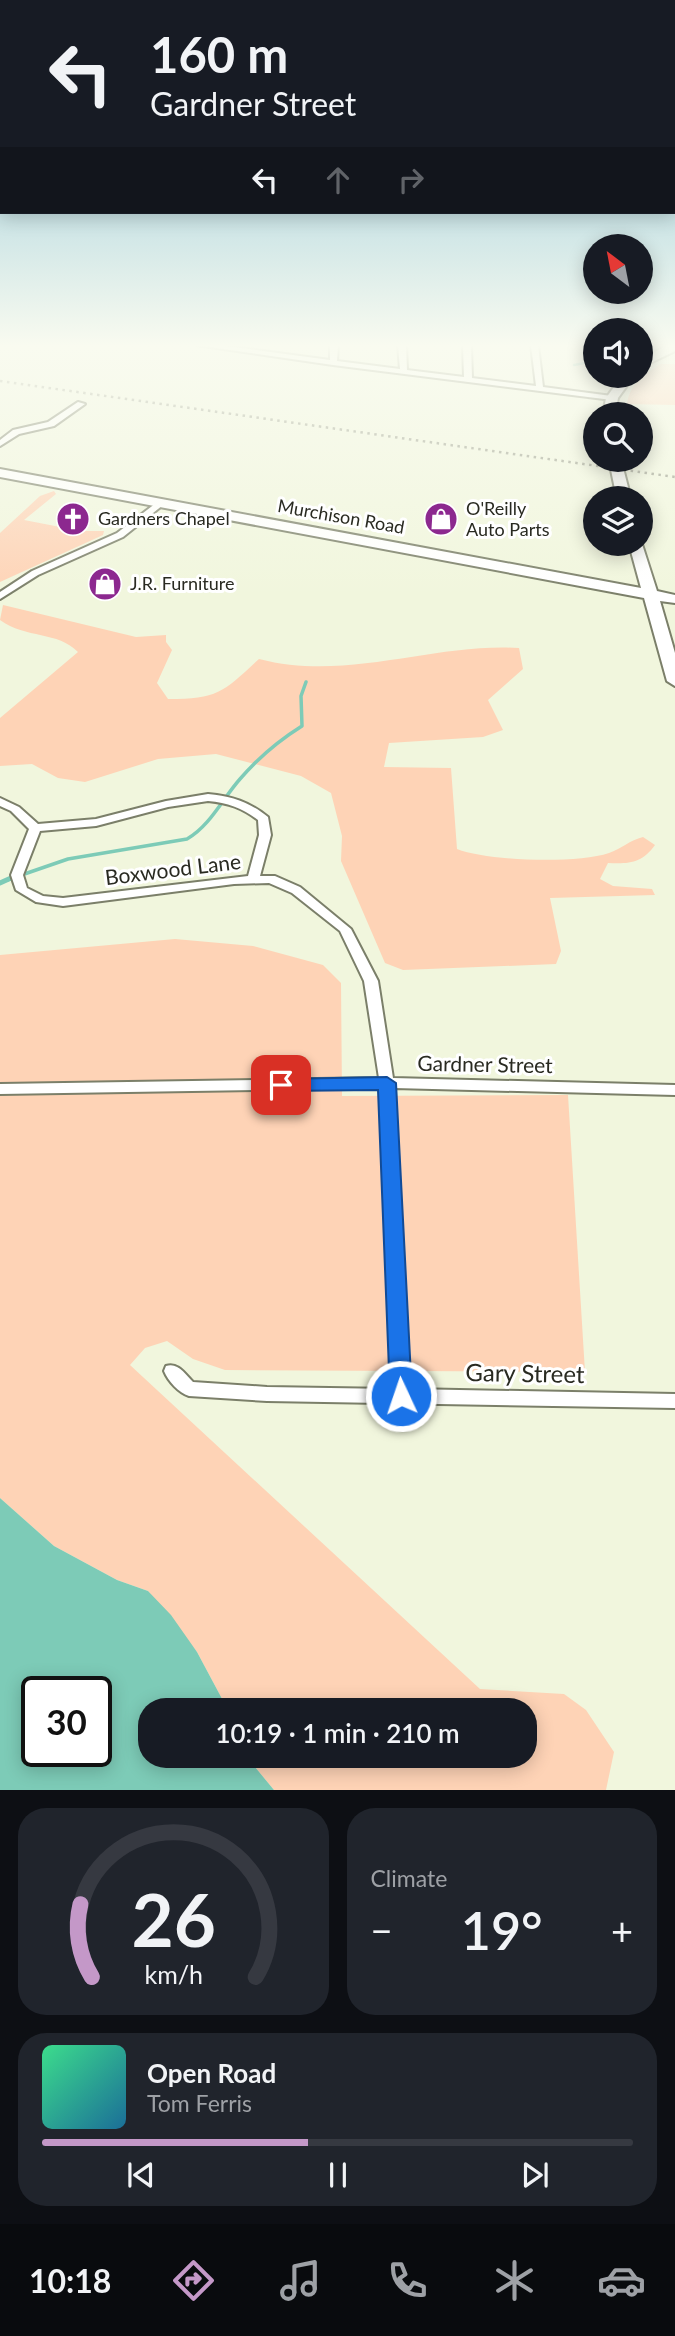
<!DOCTYPE html>
<meta charset="utf-8">
<style>
:root{--surface:#171b24;--page:#20242c;--text:#f1f3f6;--muted:#9ea1a6;--line:#363941;--accent:#c498c8}
body{margin:0;font-family:Lato,sans-serif;background:var(--page);color:var(--text);height:100vh;display:flex;flex-direction:column;font-size:26px;white-space:nowrap}
*{box-sizing:border-box;margin:0}
p{font-size:23px;color:var(--muted)}
.icon{flex:none;width:38px;height:38px;fill:none;stroke:currentColor;stroke-width:2;stroke-linecap:round;stroke-linejoin:round}
.map{position:relative;height:1790px;overflow:hidden}
.drawer{display:flex;flex-direction:column;gap:18px;padding:18px;background:#0d0f14;flex:1}
.drawer>*{flex:none}
.top-card{position:absolute;left:0px;top:0px;width:676px;height:214px;box-shadow:0 4px 18px #0003;background:#171b24;color:var(--text);overflow:hidden}
.needle{width:46px;rotate:328deg}
.buttons{position:absolute;left:583px;top:234px;display:grid;gap:14px}
.buttons a{display:grid;place-items:center;width:70px;height:70px;border-radius:50%;background:var(--surface);box-shadow:0 4px 18px #0003;font-size:35px}
.speed{position:absolute;left:21px;top:1676px;display:flex;gap:14px;font-size:35px;font-weight:700;text-align:center}
.speed>*{display:grid;place-content:center;width:91px;height:91px;border-radius:50%;background:var(--surface);box-shadow:0 4px 18px #0003;line-height:1}
.speed .limit{border:4px solid #111;border-radius:10px;background:#fff;color:#111}
.pin{position:absolute;display:grid;place-items:center;width:60px;height:60px;color:#fff;margin:-30px;border-radius:14px;box-shadow:0 4px 10px #0006}
.me{position:absolute;width:77px;margin:-38px;rotate:357deg;stroke-linejoin:round;filter:drop-shadow(0 0 5px #0008)}
.turn{display:flex;align-items:center;gap:24px;height:147px;padding:0 35px;font-size:32px}
.turn .icon{width:91px;height:91px;stroke-width:2.5}
.turn b{display:block;font-size:49px;line-height:60px}
.lanes{display:flex;align-items:center;height:66px;padding:0 35px;background:#0003;justify-content:center;gap:35px;direction:ltr}
.lanes .off{opacity:.35}
.big{font-size:52px;font-weight:600;line-height:1.1}
.drawer .tile{flex:1;display:flex;flex-direction:column;justify-content:center;gap:10px;min-width:0;padding:0 24px;border-radius:28px;background:var(--page)}
.drawer .dial{align-items:center;gap:0}
.dial svg{height:182px;overflow:visible;fill:none;stroke:var(--line);stroke-width:7;stroke-linecap:round;text-anchor:middle}
.dial text{fill:var(--text);stroke:none}
.song{display:flex;align-items:center;gap:21px}
.cover{width:84px;height:84px;border-radius:10px;background:linear-gradient(135deg,hsl(150 70% 55%),hsl(200 70% 35%))}
.played{height:7px;border-radius:4px;background:linear-gradient(90deg,var(--accent) 45%,var(--line) 45%)}
.keys{display:flex;justify-content:space-around;direction:ltr}
.heat{display:flex;justify-content:space-between;align-items:center;font-size:38px;direction:ltr}
.drawer .tiles{flex:1;display:grid;gap:18px;grid-template-columns:1fr 1fr}
.tile:last-child{grid-column:span 2}
.trip{position:absolute;left:138px;top:1698px;width:399px;height:70px;border-radius:28px;background:var(--surface);box-shadow:0 4px 18px #0003;font-weight:600;line-height:70px;text-align:center}
.tabs{display:flex;height:112px;justify-content:space-around;align-items:center;background:#090b0e;color:var(--muted)}
.tabs .icon{width:49px;height:49px}
.tabs .on{color:var(--accent)}
.tabs b{font-size:32px;color:var(--text)}
.map>svg:first-child{display:block}
</style>
<div class="map">
<svg width="675" height="1790" viewBox="0 0 675 1790">
<rect width="100%" height="100%" fill="#f1f6dd"/>
<path fill="#fed3b6" d="M661,364h14v41l-48,-1c3,-21 18,-30 34,-40z
M54,491l2,3 -32,26 57,11h23l-1,4 -103,47v-49l40,-37z
M3,605l133,32 30,-2v7l6,8 -15,33 11,16c51,0 55,-7 91,-40 89,23 172,-16 260,-11l4,21 -35,31 15,30 -20,7 -94,6 -5,24 67,1 6,81c31,12 119,15 152,4 12,-4 21,-13 34,-16l12,8c-13,18 -25,19 -47,18l-8,16 13,7 39,3 3,6 -105,3 11,53 -5,13 -153,6 -18,-7 -44,-102 1,-25 -11,-43 -30,-17 -85,-22 -58,5 -73,23 -27,-4 -26,-14 -32,2v-48l78,-66c-20,-21 -52,-13 -78,-32z
M175,939l78,7 70,19 18,18 1,113 226,-1 17,277 -360,-2 -32,-11 -26,-18 -22,7 -15,17 350,324 84,5 22,16 28,42 -8,38h-332l-29,-35h280v-45h-297l-31,-58 -49,-61 -31,-11 -63,-34 -54,-48v-543z"/>
<path fill="#7dcbb7" fill-rule="evenodd" d="M0,1498l54,48 63,34 31,11 23,24 26,37 31,58h-78v45h95l29,35h-274zM37,1692h59v60h-59z"/>
<g fill="none" stroke-linecap="round" stroke-linejoin="round">
<path stroke="#7dcbb7" stroke-width="2.5" d="M640,352l27,-5
M574,365l21,-4"/>
<path stroke="#7dcbb7" stroke-width="3.5" d="M7,880l61,-21 119,-20c23,-13 36,-41 53,-60 19,-22 38,-38 62,-53l-1,-30 5,-14"/>
<path stroke="#7dcbb7" stroke-width="5" d="M0,883l11,-5"/>
<defs>
<path id="minor" d="M196,345h23l111,15v-15h8l-1,16 63,8 -2,-24h8l1,25 57,7 -1,-32h8l1,33 64,8 -5,-41h7l5,42 69,9 4,2 -4,2 -279,-35z
M78,402l7,2 -31,22 -35,8 -19,12v-6l13,-10 35,-8z
M160,500l3,1v4l-40,32 -85,38 -38,24v-7l32,-21 85,-38z
M208,794c24,2 41,8 60,23l3,18 -11,41h15l25,11 51,42 27,52 15,97 282,7v10l-281,-7 15,301 266,5v14l-408,-7 -78,-5c-10,-3 -21,-15 -25,-25l2,-5c12,-4 19,8 27,16l74,5 125,2 -12,-301 -380,6v-10l379,-6 -15,-97 -24,-50 -48,-38 -23,-10 -35,1 -171,22 -27,-4 -20,-12 -5,-15 18,-46 -18,-18 -11,-5v-8l19,9 19,17 58,-5 70,-18zM208,801c21,2 34,7 50,19l1,15 -11,41 -185,22 -20,-2 -16,-8 -4,-13 17,-44 56,-5 72,-19z"/>
<path id="primary" d="M668,345h7v6l-35,17v-8z
M622,376h12l-16,22 -3,17h-12l3,-17z
M609,460h12l10,39h-14z
M0,469l641,119 -12,-44h11l1,-3 16,50 18,4v8l-15,-2 15,52v33l-8,-5 -23,-83 -644,-121z"/>
</defs>
<use href="#minor" stroke="#7b7f69" stroke-width="4"/>
<use href="#primary" stroke="#7b7f69" stroke-width="4"/>
<use href="#minor" fill="#fff" fill-rule="evenodd"/>
<use href="#primary" fill="#fff" fill-rule="evenodd"/>
<path stroke="#939684" stroke-width="2.5" stroke-dasharray="2.5 4.5" stroke-linecap="butt" d="M0,381l675,96"/>
</g>
<linearGradient id="sky" x2="0" y2="1"><stop stop-color="#7dbdd4"/><stop offset="0.58" stop-color="#f9fbf0"/><stop offset="1" stop-color="#f9fbf0" stop-opacity="0"/></linearGradient>
<rect width="675" height="596" fill="url(#sky)"/>
<path fill="#1a73e8" stroke="#114b97" stroke-width="2" d="M387,1077l9,6 16,313 -3,7 -8,3 -8,-3 -3,-7 -12,-306 -97,1 -9,-6 9,-6z"/>
<defs>
<symbol id="church-disc" viewBox="-11 -11 22 22"><circle r="9.5" fill="#8c288f" stroke="#fff"/><path d="M-1.2-6h2.4v3.5h3.3v2.4h-3.3V6h-2.4V-.1h-3.3v-2.4h3.3Z" fill="#fff"/></symbol>
<symbol id="shop-disc" viewBox="-11 -11 22 22"><circle r="9.5" fill="#8c288f" stroke="#fff"/><path d="M-5-2.5h2.3a2.7 3.5 0 0 1 5.4 0H5L5.5 6h-11ZM-1.5-2.5h3a1.5 2.3 0 0 0-3 0Z" fill="#fff"/></symbol>
</defs>
<g fill-rule="evenodd">
<use href="#church-disc" x="54" y="500" width="38" height="38"/>
<use href="#shop-disc" x="422" y="500" width="38" height="38"/>
<use href="#shop-disc" x="86" y="565" width="38" height="38"/>
</g>
<g text-anchor="middle" stroke-width="6" stroke-linejoin="round" paint-order="stroke">
<g font-size="18" fill="#292a21" stroke="#fff" text-anchor="start">
<text x="466" y="515">O'Reilly<tspan x="466" dy="21">Auto Parts</tspan></text>
<text x="98" y="525">Gardners Chapel</text>
<text x="130" y="590">J.R. Furniture</text>
</g>
<g font-size="18" fill="#292a21" stroke="#fff">
<text transform="translate(341 517) rotate(10)" y="6">Murchison Road</text>
</g>
<g font-size="21" fill="#292a21" stroke="#fff">
<text transform="translate(173 870) rotate(-7)" y="7">Boxwood Lane</text>
<text transform="translate(485 1065) rotate(1)" y="7">Gardner Street</text>
</g>
<g font-size="24" fill="#292a21" stroke="#fff">
<text transform="translate(525 1374) rotate(1)" y="8">Gary Street</text>
</g>
</g>
</svg>
<div class="buttons">
<a><svg class="needle" viewBox="-14 -14 28 28"><path d="M0-13l5 13h-10z" fill="#e53935"/><path d="M0 13l5-13h-10z" fill="#9ea1a6"/></svg></a>
<a><svg class="icon" aria-label="sound" viewBox="0 0 24 24"><path d="M4 9h4l5-4v14l-5-4H4zM17 9q2 3 0 6"/></svg></a>
<a><svg class="icon" aria-label="search" viewBox="0 0 24 24"><circle cx="10" cy="10" r="6"/><path d="M15 15l6 6"/></svg></a>
<a><svg class="icon" aria-label="layers" viewBox="0 0 24 24"><path d="M12 4l9 5-9 5-9-5zM3 14l9 5 9-5"/></svg></a>
</div>
<div class="speed"><div class="limit">30</div></div>
<div class="pin" style="left:281px;top:1085px;background:#d93025"><svg class="icon" aria-label="arrive" viewBox="0 0 24 24"><path d="M6 21V4h12l-3 4 3 4H6"/></svg></div>
<svg class="me" style="left:401px;top:1396px" viewBox="-20 -20 40 40"><circle r="17" fill="#1a73e8" stroke="#fff" stroke-width="3"/><path d="M0-11L8 9 0 5-8 9z" fill="#fff"/></svg>
<div class="trip">10:19 · 1 min · 210 m</div>
<div class="top-card">
<div class="turn"><svg class="icon" aria-label="left" viewBox="0 0 24 24"><path d="M17 20v-9H6M10 6l-5 5 5 5"/></svg><div><b>160 m</b>Gardner Street</div></div>
<div class="lanes"><svg class="icon" aria-label="left" viewBox="0 0 24 24"><path d="M17 20v-9H6M10 6l-5 5 5 5"/></svg><svg class="icon off" aria-label="ahead" viewBox="0 0 24 24"><path d="M12 20V5M6 11l6-6 6 6"/></svg><svg class="icon off" aria-label="right" viewBox="0 0 24 24"><path d="M7 20v-9h11M14 6l5 5-5 5"/></svg></div>
</div>
</div>
<section class="drawer">
<div class="tiles">
<div class="tile dial"><svg viewBox="0 0 100 80">
<path d="M14 69A42 42 0 1 1 86 69"/>
<path d="M14 69A42 42 0 0 1 9 37" stroke="#c498c8"/>
<text x="50" y="56" font-size="32" font-weight="700">26</text>
<text x="50" y="72" font-size="11">km/h</text>
</svg></div>
<div class="tile"><p>Climate</p>
<div class="heat"><a>−</a><b class="big">19°</b><a>+</a></div>
</div>
<div class="tile">
<div class="song"><i class="cover"></i><div><b>Open Road</b><p>Tom Ferris</p></div></div>
<div class="played"></div>
<div class="keys"><svg class="icon" aria-label="previous" viewBox="0 0 24 24"><path d="M18 5L8 12l10 7zM5 5v14"/></svg><svg class="icon" aria-label="pause" viewBox="0 0 24 24"><path d="M8 5v14M16 5v14"/></svg><svg class="icon" aria-label="next" viewBox="0 0 24 24"><path d="M6 5l10 7-10 7zM19 5v14"/></svg></div>
</div>
</div>
</section>
<nav class="tabs">
<b>10:18</b>
<svg class="icon on" aria-label="directions" viewBox="0 0 24 24"><path d="M12 3l9 9-9 9-9-9zM9 14v-3h6M13 9l2 2-2 2"/></svg>
<svg class="icon" aria-label="music" viewBox="0 0 24 24"><path d="M9 18V5l10-2v13"/><circle cx="6" cy="18" r="3"/><circle cx="16" cy="16" r="3"/></svg>
<svg class="icon" aria-label="phone" viewBox="0 0 24 24"><path d="M5 4h4l2 5-3 2q2 4 5 5l2-3 5 2v4C11 20 4 13 5 4z"/></svg>
<svg class="icon" aria-label="climate" viewBox="0 0 24 24"><path d="M12 3v18M4 7l16 10M4 17L20 7"/></svg>
<svg class="icon" aria-label="car" viewBox="0 0 24 24"><path d="M5 17H2v-5l4-1 3-4h7l3 4 3 1v5h-3M9 17h6M6 11h13"/><circle cx="7" cy="17" r="2"/><circle cx="17" cy="17" r="2"/></svg>
</nav>
